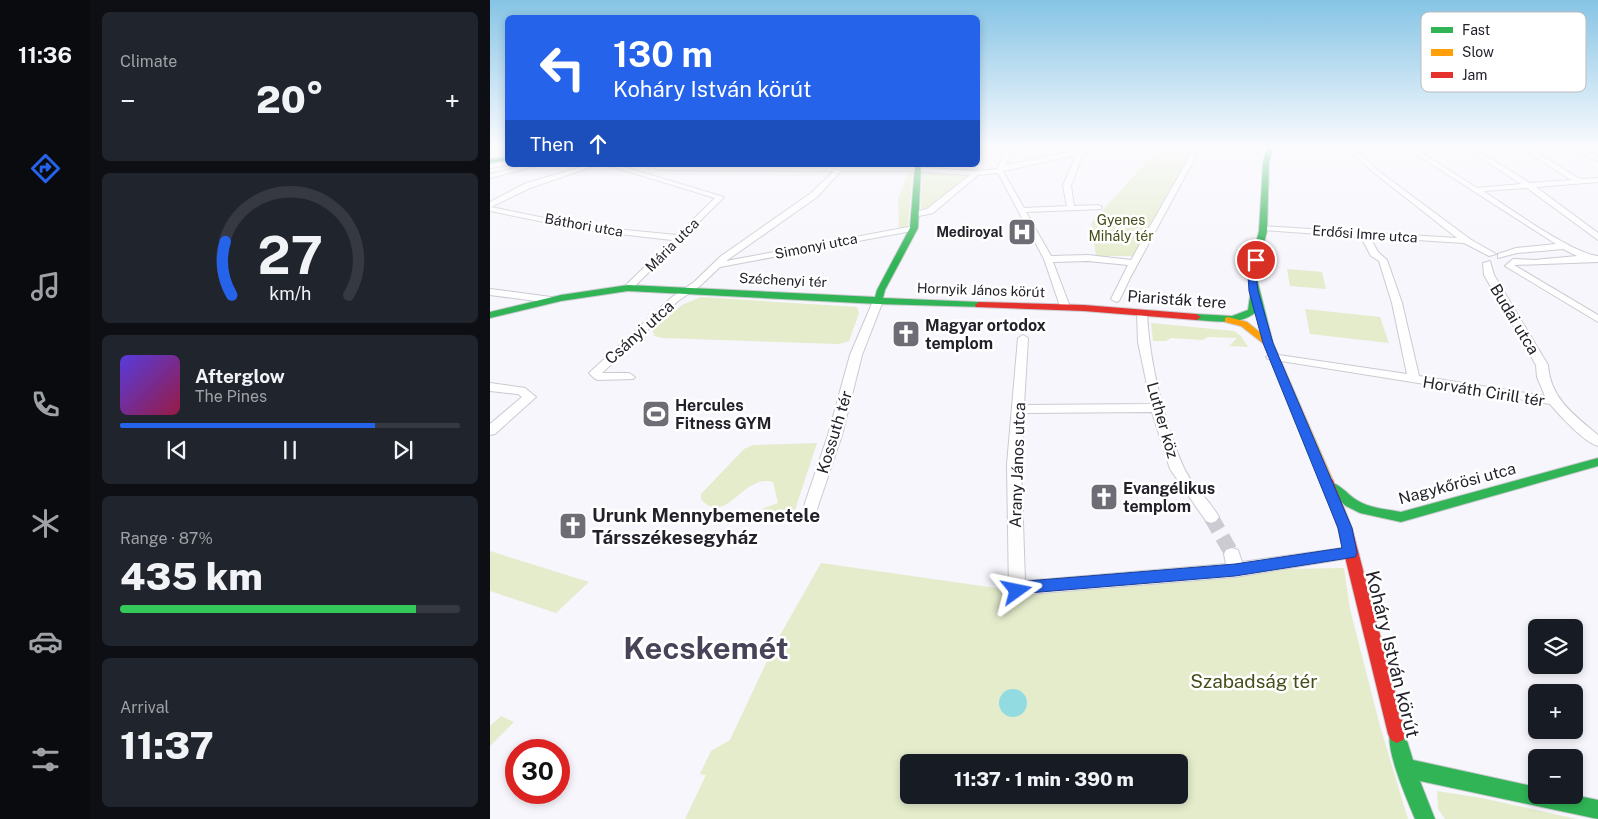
<!DOCTYPE html>
<meta charset="utf-8">
<style>
:root{--surface:#171b24;--page:#20242c;--text:#f1f3f6;--muted:#9ea1a6;--line:#363941;--accent:#2563eb}
body{margin:0;font-family:"Public Sans",sans-serif;background:var(--page);color:var(--text);height:100vh;display:flex;flex-direction:column;font-size:19px;white-space:nowrap}
*{box-sizing:border-box;margin:0}
p{font-size:16px;color:var(--muted)}
.icon{flex:none;width:28px;height:28px;fill:none;stroke:currentColor;stroke-width:2;stroke-linecap:round;stroke-linejoin:round}
.map{position:relative;flex:1;overflow:hidden}
.side{display:flex;flex-direction:column;gap:12px;padding:12px;background:#0d0f14;width:400px}
.side>*{flex:none}
.guide{position:absolute;left:15px;top:15px;width:475px;height:152px;border-radius:8px;box-shadow:0 2px 8px #0003;background:#2563eb;color:#fff;overflow:hidden}
.buttons{position:absolute;left:1038px;top:619px;display:grid;gap:10px}
.buttons a{display:grid;place-items:center;width:55px;height:55px;border-radius:8px;background:var(--surface);box-shadow:0 2px 8px #0003;font-size:25px}
.speed{position:absolute;left:15px;top:739px;display:flex;gap:10px;font-size:25px;font-weight:700;text-align:center}
.speed>*{display:grid;place-content:center;width:65px;height:65px;border-radius:50%;background:var(--surface);box-shadow:0 2px 8px #0003;line-height:1}
.speed .limit{border:8px solid #d22;background:#fff;color:#111}
.pin{position:absolute;display:grid;place-items:center;width:42px;height:42px;color:#fff;margin:-21px;border:2px solid #fff;border-radius:50%;box-shadow:0 1px 5px #0007}
.me{position:absolute;width:55px;margin:-28px;rotate:78deg;stroke-linejoin:round;filter:drop-shadow(0 0 4px #0008)}
.turn{display:flex;align-items:center;gap:18px;height:105px;padding:0 25px;font-size:22px}
.turn .icon{width:65px;height:65px;stroke-width:2.5}
.turn b{display:block;font-size:35px;line-height:42px}
.then{display:flex;align-items:center;height:48px;padding:0 25px;background:#0003;gap:10px;font-size:19px}
.big{font-size:38px;font-weight:800;line-height:1.1}
.side .tile{flex:1;display:flex;flex-direction:column;justify-content:center;gap:8px;min-width:0;padding:0 18px;border-radius:8px;background:var(--page)}
.side .dial{align-items:center;gap:0}
.dial svg{height:130px;overflow:visible;fill:none;stroke:var(--line);stroke-width:7;stroke-linecap:round;text-anchor:middle}
.dial text{fill:var(--text);stroke:none}
.song{display:flex;align-items:center;gap:15px}
.cover{width:60px;height:60px;border-radius:8px;background:linear-gradient(135deg,hsl(250 70% 55%),hsl(340 70% 35%))}
.played{height:5px;border-radius:2px;background:linear-gradient(90deg,var(--accent) 75%,var(--line) 75%)}
.keys{display:flex;justify-content:space-around;direction:ltr}
.heat{display:flex;justify-content:space-between;align-items:center;font-size:28px;direction:ltr}
.charge{height:8px;border-radius:4px;background:linear-gradient(90deg,#34c759 87%,var(--line) 0)}
.trip{position:absolute;left:410px;top:754px;width:288px;height:50px;border-radius:8px;background:var(--surface);box-shadow:0 2px 8px #0003;font-weight:800;line-height:50px;text-align:center}
main{display:flex;flex:1;min-height:0}
.tabs{display:flex;flex-direction:column;width:90px;justify-content:space-around;align-items:center;background:#090b0e;color:var(--muted)}
.tabs .icon{width:35px;height:35px}
.tabs .selected{color:var(--accent)}
.tabs b{font-size:22px;color:var(--text)}
.map>svg:first-child{display:block}
</style>
<main>
<nav class="tabs">
<b>11:36</b>
<svg class="icon selected" aria-label="directions" viewBox="0 0 24 24"><path d="M12 3l9 9-9 9-9-9zM9 14v-3h6M13 9l2 2-2 2"/></svg>
<svg class="icon" aria-label="music" viewBox="0 0 24 24"><path d="M9 18V5l10-2v13"/><circle cx="6" cy="18" r="3"/><circle cx="16" cy="16" r="3"/></svg>
<svg class="icon" aria-label="phone" viewBox="0 0 24 24"><path d="M5 4h4l2 5-3 2q2 4 5 5l2-3 5 2v4C11 20 4 13 5 4z"/></svg>
<svg class="icon" aria-label="climate" viewBox="0 0 24 24"><path d="M12 3v18M4 7l16 10M4 17L20 7"/></svg>
<svg class="icon" aria-label="car" viewBox="0 0 24 24"><path d="M5 17H2v-5l4-1 3-4h7l3 4 3 1v5h-3M9 17h6M6 11h13"/><circle cx="7" cy="17" r="2"/><circle cx="17" cy="17" r="2"/></svg>
<svg class="icon" aria-label="filters" viewBox="0 0 24 24"><path d="M4 7h16M4 17h16"/><circle cx="9" cy="7" r="2"/><circle cx="15" cy="17" r="2"/></svg>
</nav>
<section class="side">
<div class="tile"><p>Climate</p>
<div class="heat"><a>−</a><b class="big">20°</b><a>+</a></div>
</div>
<div class="tile dial"><svg viewBox="0 0 100 80">
<path d="M14 69A42 42 0 1 1 86 69"/>
<path d="M14 69A42 42 0 0 1 10 36" stroke="#2563eb"/>
<text x="50" y="56" font-size="32" font-weight="700">27</text>
<text x="50" y="72" font-size="11">km/h</text>
</svg></div>
<div class="tile">
<div class="song"><i class="cover"></i><div><b>Afterglow</b><p>The Pines</p></div></div>
<div class="played"></div>
<div class="keys"><svg class="icon" aria-label="previous" viewBox="0 0 24 24"><path d="M18 5L8 12l10 7zM5 5v14"/></svg><svg class="icon" aria-label="pause" viewBox="0 0 24 24"><path d="M8 5v14M16 5v14"/></svg><svg class="icon" aria-label="next" viewBox="0 0 24 24"><path d="M6 5l10 7-10 7zM19 5v14"/></svg></div>
</div>
<div class="tile"><p>Range · 87%</p><b class="big">435 km</b><div class="charge"></div></div>
<div class="tile"><p>Arrival</p><b class="big">11:37</b></div>
</section>
<div class="map">
<svg width="1108" height="819" viewBox="0 0 1108 819">
<rect width="100%" height="100%" fill="#f7f6fc"/>
<path fill="#e4eccc" fill-rule="evenodd" d="M670,147h36l-62,109h-38l-5,-33z
M423,170l-5,56 -9,2 -1,-29 11,-28z
M432,170l50,3 -44,37h-7z
M797,269l35,3 4,17 -36,-3z
M211,297l156,10 2,6 -10,28 -10,3 -177,-6 -8,-2 -1,-6 29,-25z
M815,309l75,8 9,26 -79,-9z
M661,323l83,8 7,5 7,11 -19,-1 8,-8 -29,-1 -5,3 -32,-2 -5,3h-13z
M327,443l-22,67c-10,4 -25,10 -36,3l5,-5 14,-5 -5,-21c-30,-9 -47,46 -72,17v-5l43,-45 9,-4z
M0,551l99,31 -33,31 -66,-22z
M331,563l196,28 218,-21 109,-2 6,41 30,117 28,93h-723l21,-44 -6,-1 11,-23 19,-11 45,-96zM419,762h270v33h-270z
M11,716l13,6 -24,24v-20z
M947,791l45,7 95,21h-132l-7,-10z"/>
<path fill="#92dce1" d="M509 703a14 14 0 1 1 28 0a14 14 0 1 1-28 0Z"/>
<g fill="none" stroke-linecap="round" stroke-linejoin="round">
<path stroke="#cdcbd2" stroke-width="15" stroke-dasharray="15 8" stroke-linecap="butt" d="M721,517l21,37"/>
<defs>
<path id="street" d="M518,147h6l-8,18 88,-18h14l-25,6 -12,33 3,20 24,-1 4,2 -1,2 -75,3 25,44 37,-1 43,5 64,-113h6l-71,131 -11,23 -3,1 -5,-3 17,-34 -40,-4 -35,1 17,45 -5,3 -4,-1 -17,-50 -46,-86 -20,2 -45,38 -19,4h-3v-4l16,-4 43,-34 -56,-4h-73l-24,26 -91,64 188,-35 4,2 -1,2 -197,37 -20,19 -22,15 -76,72h27l6,4 -2,2 -35,1 -4,-2 -5,-5 83,-76 22,-15 27,-26 90,-63 23,-22 -176,-1 -2,-1v-2h258l62,4 21,-2zM586,155l-13,31 4,20 -43,2 -21,-37z
M856,147h7l24,23 93,69 26,15 -7,2 -25,-13 -94,-6 8,15 9,8 15,43 17,73 126,20 -8,-19 -1,-12 -52,-90 -1,-12 7,-2 4,14 54,90c2,33 26,50 50,70v11c-14,-4 -38,-30 -48,-42l-282,-45 -2,-2 6,-3 135,20 -15,-71 -13,-42 -8,-5 -10,-19 -98,-7 -4,-2 1,-2 197,12 -84,-66z
M915,147h8l64,41 44,-4 -57,-37h8l58,36 41,-3 -51,-33h8l52,32 18,-1v4l-62,5 62,46v7l-71,-52 -44,3c25,16 90,63 115,65v6l-84,3 84,50v7l-93,-56 8,-7 21,1 43,-4 -14,-7 -46,4 -19,5v-4l18,-6 40,-4z
M1080,147h9l19,10v4z
M18,161v4l-18,3v-4z
M38,165h11l-49,13v-4z
M97,165h10l-67,23 -39,19 93,19 93,9 38,-37 -108,-33h10l107,32 -93,93h-6v-4l47,-46 -88,-10 -94,-19v-9l34,-18z
M0,289l61,8 5,3 -5,3 -61,-8z
M388,298l5,3 -21,54 -20,80 -25,74 -2,4 -5,1 -5,-1 -2,-4 25,-74 22,-80 23,-54z
M652,310l5,3c2,47 17,110 36,153 8,19 26,33 36,51l-3,4 -5,2 -5,-2 -36,-52 -18,-57 -128,1 -3,51 4,117 201,-17 -2,-10 2,-4 6,-2 6,2 4,12 108,-15 6,2 2,4 -2,4 -121,20 -207,17 -11,4 -6,-2 -2,-5 -2,-127 11,-126 5,-3 5,3 -4,67 127,-1 -13,-62 -1,-29z
M0,383l35,5 11,9 -41,37 -5,1v-11l32,-27 -4,-3 -28,-3z"/>
<path id="fast" d="M777,147h6l-4,16 -2,68 -11,44 17,68 -5,3 -5,-3 -7,-31c-16,14 -40,9 -60,8l-5,-3 5,-3 36,2 16,-6 3,-21 -3,-14 11,-44 4,-68z
M18,157v4l-18,2v-4z
M425,165h6l-3,63 -33,62 -2,8 96,4 4,3 -1,2 -104,-3 -250,-13 -67,10 -71,17v-6l71,-17 67,-10 247,12 2,-7 33,-62z
M1108,458v8l-197,56 -41,-9 -14,-7 -23,-20 1,-3c12,-4 22,10 31,16 13,9 30,10 46,13z
M907,725l6,3 10,32 123,27v8h38l24,5v19l-178,-38 15,38h-20c-8,-20 -32,-73 -24,-91z"/>
<path id="slow" d="M738,317l19,5 26,21 61,140 -1,3h-10l-1,-3 -58,-139 -23,-18 -16,-4v-4z"/>
<path id="jam" d="M489,302l105,3 112,9 5,3 -5,3 -112,-9 -108,-4 -1,-2z
M838,478l5,2 1,3 18,45 54,206 -3,6 -6,3 -6,-3 -3,-6 -50,-206 -16,-45 1,-3z"/>
</defs>
<use href="#street" stroke="#cccad1" stroke-width="2"/>
<use href="#fast" stroke="#cccad1" stroke-width="2"/>
<use href="#slow" stroke="#cccad1" stroke-width="2"/>
<use href="#jam" stroke="#cccad1" stroke-width="2"/>
<use href="#street" fill="#fefeff" fill-rule="evenodd"/>
<use href="#fast" fill="#30b455" fill-rule="evenodd"/>
<use href="#slow" fill="#ff9f0a" fill-rule="evenodd"/>
<use href="#jam" fill="#e5322d" fill-rule="evenodd"/>
</g>
<linearGradient id="sky" x2="0" y2="1"><stop stop-color="#85c4e5"/><stop offset="0.56" stop-color="#fbfbfe"/><stop offset="1" stop-color="#fbfbfe" stop-opacity="0"/></linearGradient>
<rect width="1108" height="262" fill="url(#sky)"/>
<path fill="#2563eb" stroke="#184099" d="M766,258l4,2 -4,15 2,16 15,52 79,185 5,25 -2,4 -120,19 -207,17 -11,5 -6,-2 -2,-5 2,-4 16,-6 208,-17 107,-16 -4,-20 -75,-185 -14,-52 -1,-16 4,-15z"/>
<defs>
<symbol id="hospital-square" viewBox="-11 -11 22 22"><rect x="-9" y="-9" width="18" height="18" rx="4" fill="#6e6c74" stroke="#fff"/><path d="M-5-5h3v3.5h4V-5h3V5h-3V1.5h-4V5h-3Z" fill="#fff"/></symbol>
<symbol id="church-square" viewBox="-11 -11 22 22"><rect x="-9" y="-9" width="18" height="18" rx="4" fill="#6e6c74" stroke="#fff"/><path d="M-1.2-6h2.4v3.5h3.3v2.4h-3.3V6h-2.4V-.1h-3.3v-2.4h3.3Z" fill="#fff"/></symbol>
<symbol id="stadium-square" viewBox="-11 -11 22 22"><rect x="-9" y="-9" width="18" height="18" rx="4" fill="#6e6c74" stroke="#fff"/><path d="M0-5a6.5 5 0 1 0 0 10a6.5 5 0 1 0 0-10ZM-3.5-1.8h7v3.6h-7Z" fill="#fff"/></symbol>
</defs>
<g fill-rule="evenodd">
<use href="#hospital-square" x="516" y="216" width="32" height="32"/>
<use href="#church-square" x="400" y="318" width="32" height="32"/>
<use href="#stadium-square" x="150" y="398" width="32" height="32"/>
<use href="#church-square" x="598" y="481" width="32" height="32"/>
<use href="#church-square" x="67" y="510" width="32" height="32"/>
</g>
<g text-anchor="middle" stroke-width="5" stroke-linejoin="round" paint-order="stroke">
<g font-size="14" fill="#464f19" stroke="#fff">
<text x="631" y="225">Gyenes<tspan x="631" dy="16">Mihály tér</tspan></text>
</g>
<g font-size="14" fill="#24212b" stroke="#fff">
<text transform="translate(94 225) rotate(10)" y="5">Báthori utca</text>
<text transform="translate(875 234) rotate(4)" y="5">Erdősi Imre utca</text>
<text transform="translate(182 245) rotate(-45)" y="5">Mária utca</text>
<text transform="translate(326 246) rotate(-11)" y="5">Simonyi utca</text>
<text transform="translate(293 280) rotate(3)" y="5">Széchenyi tér</text>
<text transform="translate(491 290) rotate(2)" y="5">Hornyik János körút</text>
</g>
<g font-size="14" font-weight="bold" fill="#24212b" stroke="#fff" text-anchor="end">
<text x="513" y="237">Mediroyal</text>
</g>
<g font-size="16" fill="#24212b" stroke="#fff">
<text transform="translate(687 299) rotate(4)" y="6">Piaristák tere</text>
<text transform="translate(1025 319) rotate(59)" y="6">Budai utca</text>
<text transform="translate(149 332) rotate(-42)" y="6">Csányi utca</text>
<text transform="translate(994 391) rotate(9)" y="6">Horváth Cirill tér</text>
<text transform="translate(673 420) rotate(74)" y="6">Luther köz</text>
<text transform="translate(344 432) rotate(-73)" y="6">Kossuth tér</text>
<text transform="translate(527 465) rotate(-88)" y="6">Arany János utca</text>
<text transform="translate(967 483) rotate(-15)" y="6">Nagykőrösi utca</text>
</g>
<g font-size="16" font-weight="bold" fill="#24212b" stroke="#fff" text-anchor="start">
<text x="435" y="331">Magyar ortodox<tspan x="435" dy="18">templom</tspan></text>
<text x="185" y="411">Hercules<tspan x="185" dy="18">Fitness GYM</tspan></text>
<text x="633" y="494">Evangélikus<tspan x="633" dy="18">templom</tspan></text>
</g>
<g font-size="19" font-weight="bold" fill="#24212b" stroke="#fff" text-anchor="start">
<text x="102" y="522">Urunk Mennybemenetele<tspan x="102" dy="22">Társszékesegyház</tspan></text>
</g>
<g font-size="19" fill="#24212b" stroke="#fff">
<text transform="translate(903 654) rotate(76)" y="7">Koháry István körút</text>
</g>
<g font-size="19" fill="#464f19" stroke="#fff">
<text x="764" y="688">Szabadság tér</text>
</g>
<g font-size="31" font-weight="bold" fill="#484358" stroke="#fff">
<text x="216" y="659">Kecskemét</text>
</g>
</g>
<rect x="931" y="12" width="165" height="80" rx="8" fill="#fff" stroke="#bdbcbf" stroke-width="1"/>
<rect x="941" y="27" width="22" height="6" fill="#30b455"/>
<rect x="941" y="49" width="22" height="7" fill="#ff9f0a"/>
<rect x="941" y="72" width="22" height="6" fill="#e5322d"/>
<g font-size="14" fill="#24212b">
<text x="972" y="35">Fast</text>
<text x="972" y="57">Slow</text>
<text x="972" y="80">Jam</text>
</g>
</svg>
<div class="buttons">
<a><svg class="icon" aria-label="layers" viewBox="0 0 24 24"><path d="M12 4l9 5-9 5-9-5zM3 14l9 5 9-5"/></svg></a>
<a>+</a>
<a>−</a>
</div>
<div class="speed"><div class="limit">30</div></div>
<div class="pin" style="left:766px;top:260px;background:#d93025"><svg class="icon" aria-label="arrive" viewBox="0 0 24 24"><path d="M6 21V4h12l-3 4 3 4H6"/></svg></div>
<svg class="me" style="left:527px;top:591px" viewBox="-20 -20 40 40"><path d="M0-17L14 15 0 8-14 15z" fill="#2563eb" stroke="#fff" stroke-width="4"/></svg>
<div class="trip">11:37 · 1 min · 390 m</div>
<div class="guide">
<div class="turn"><svg class="icon" aria-label="left" viewBox="0 0 24 24"><path d="M17 20v-9H6M10 6l-5 5 5 5"/></svg><div><b>130 m</b>Koháry István körút</div></div>
<div class="then">Then<svg class="icon" aria-label="ahead" viewBox="0 0 24 24"><path d="M12 20V5M6 11l6-6 6 6"/></svg></div>
</div>
</div>
</main>
